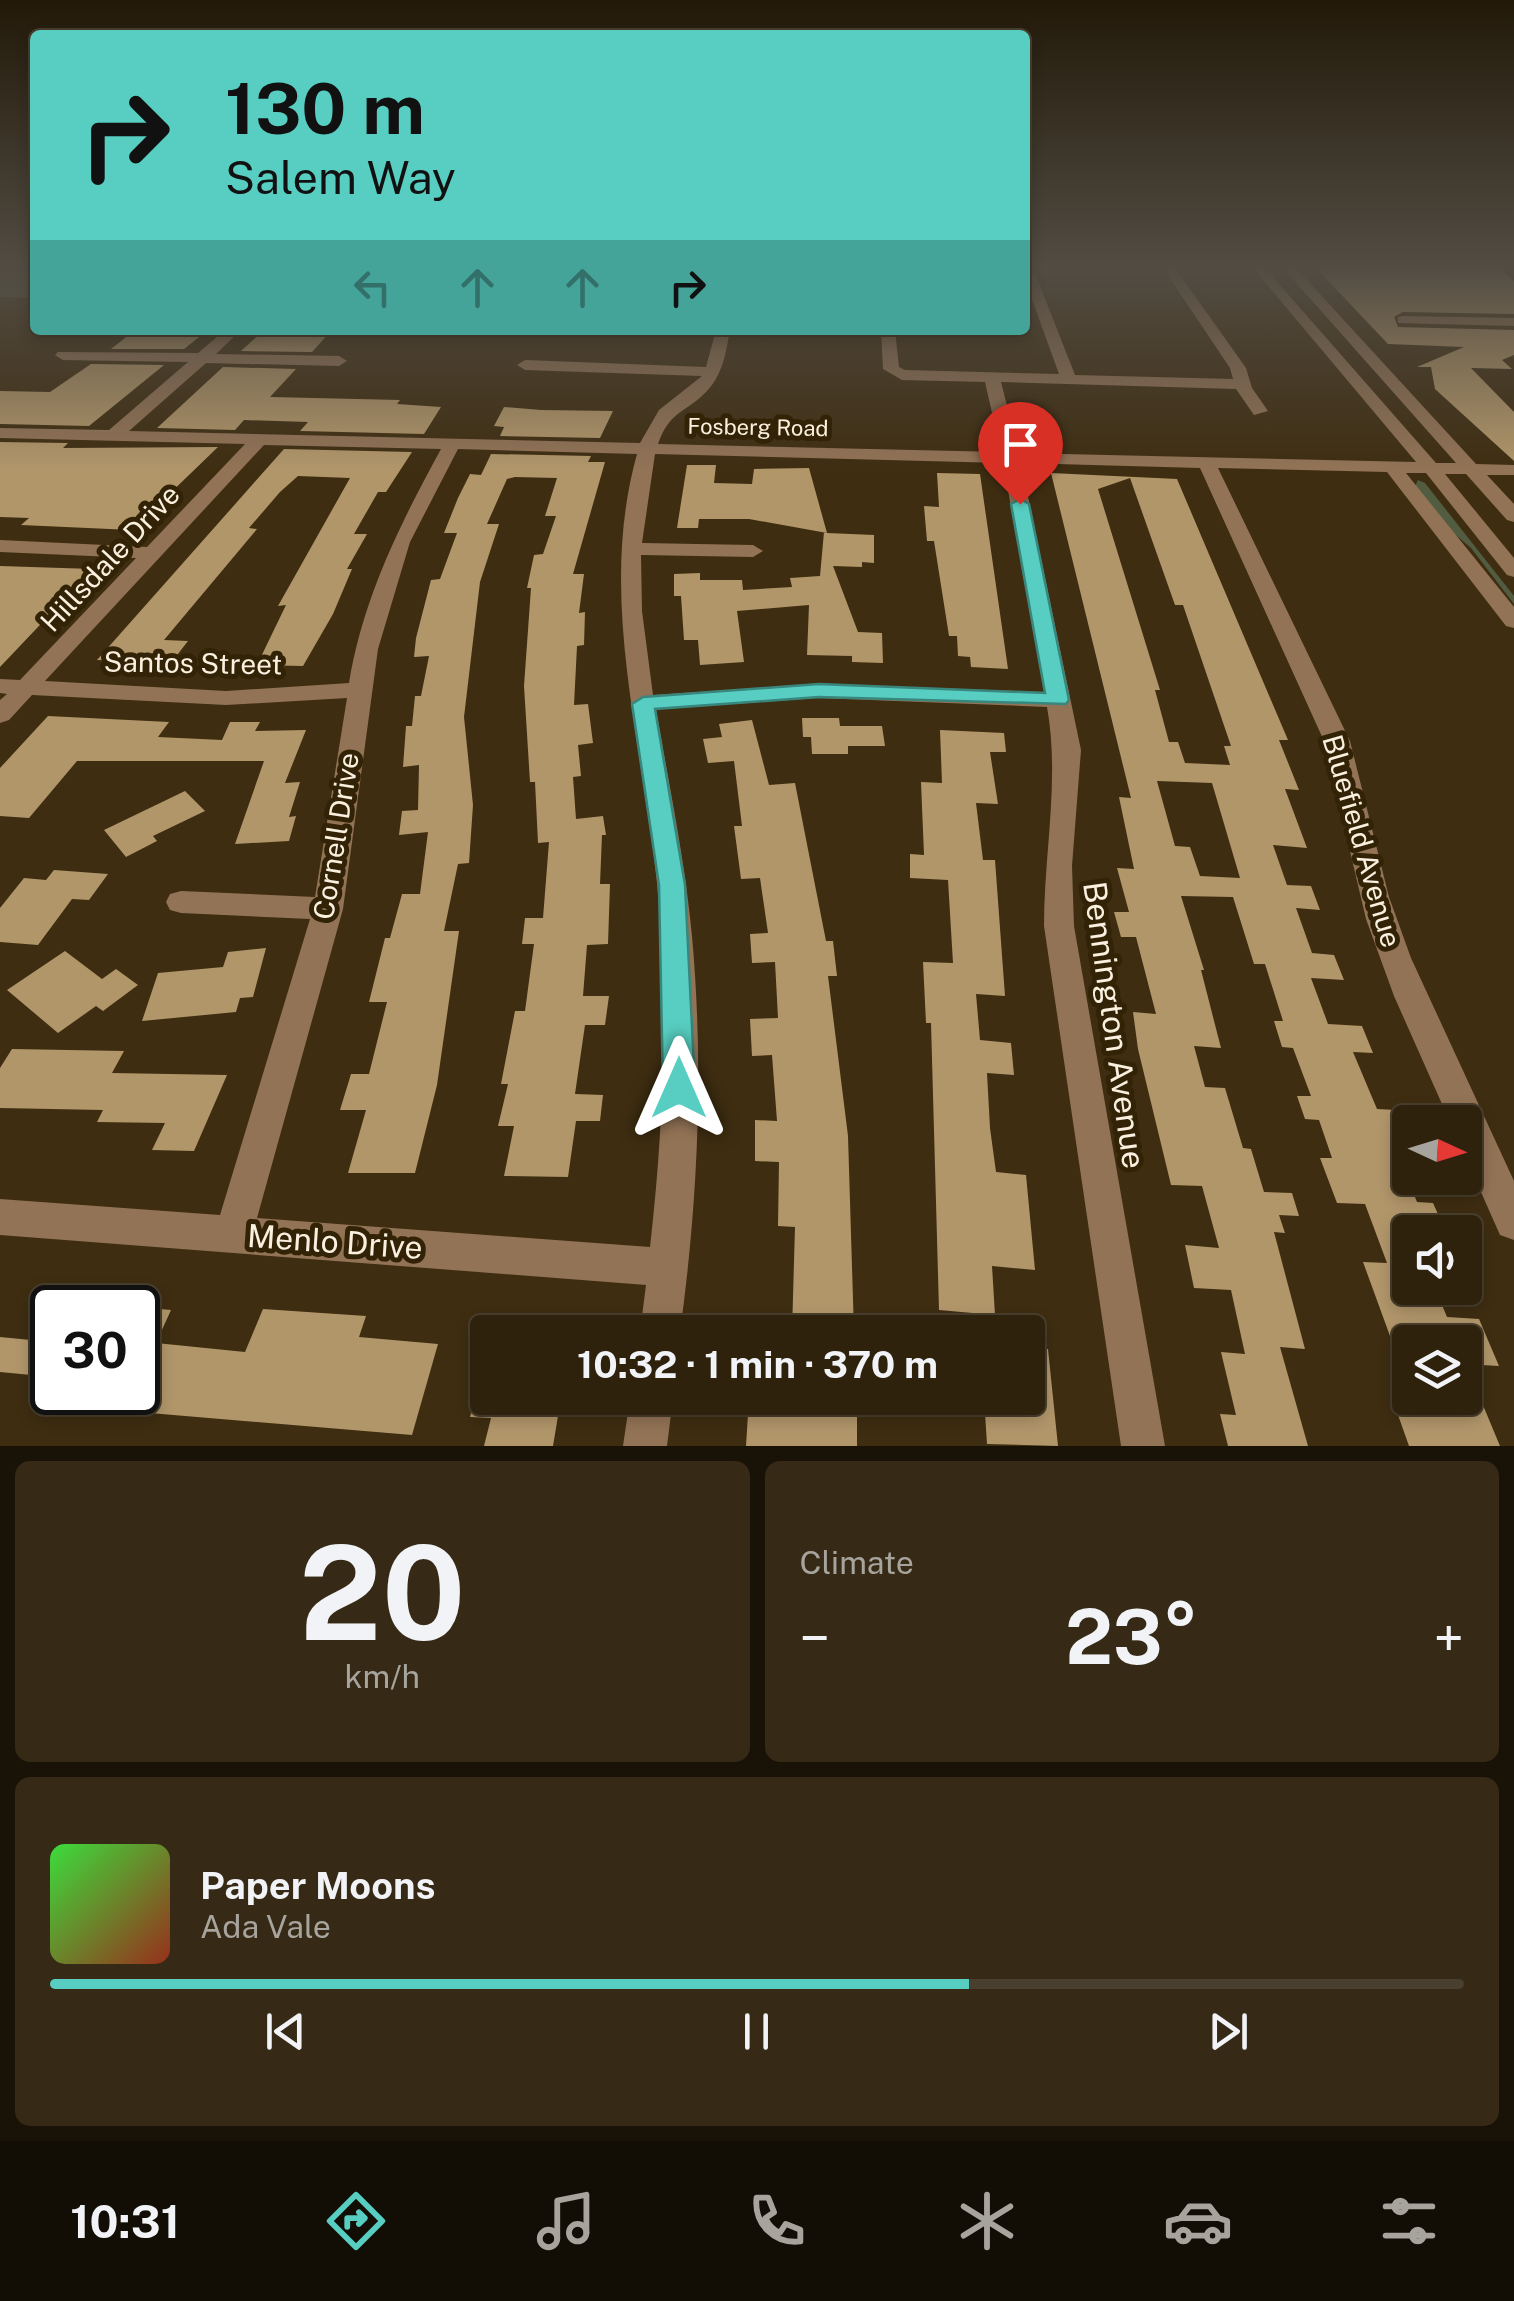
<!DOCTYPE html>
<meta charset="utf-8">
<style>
:root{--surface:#2e220d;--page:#362a16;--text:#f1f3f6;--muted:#a7a49d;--line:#493f2e;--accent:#57cec1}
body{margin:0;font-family:"Public Sans",sans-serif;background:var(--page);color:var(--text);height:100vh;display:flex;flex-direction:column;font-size:38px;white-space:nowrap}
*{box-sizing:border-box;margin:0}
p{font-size:32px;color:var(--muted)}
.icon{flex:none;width:55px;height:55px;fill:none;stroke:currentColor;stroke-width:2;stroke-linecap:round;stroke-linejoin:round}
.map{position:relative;height:1446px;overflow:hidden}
.sheet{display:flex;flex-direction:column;gap:15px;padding:15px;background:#191307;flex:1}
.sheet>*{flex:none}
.hud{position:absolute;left:30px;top:30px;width:1000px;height:305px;border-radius:10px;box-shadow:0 5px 15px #0003,0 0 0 2px var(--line);background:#57cec1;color:#111;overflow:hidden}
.needle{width:65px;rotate:94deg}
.tools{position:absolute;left:1392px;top:1105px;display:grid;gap:20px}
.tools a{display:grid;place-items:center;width:90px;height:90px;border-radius:10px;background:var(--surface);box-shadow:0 5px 15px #0003,0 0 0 2px var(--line);font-size:50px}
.speed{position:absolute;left:30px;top:1285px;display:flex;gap:20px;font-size:50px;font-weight:700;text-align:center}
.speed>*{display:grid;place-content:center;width:130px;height:130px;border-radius:50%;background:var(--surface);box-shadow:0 5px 15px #0003,0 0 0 2px var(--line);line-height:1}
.speed .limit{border:5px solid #111;border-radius:15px;background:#fff;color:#111}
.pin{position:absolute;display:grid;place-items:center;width:85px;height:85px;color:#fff;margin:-102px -42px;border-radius:50% 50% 50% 0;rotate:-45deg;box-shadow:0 0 10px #0007}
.pin .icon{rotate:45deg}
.me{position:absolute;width:110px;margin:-55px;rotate:0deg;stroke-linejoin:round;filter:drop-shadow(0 0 8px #0008)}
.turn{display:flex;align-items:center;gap:35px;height:210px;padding:0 30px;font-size:45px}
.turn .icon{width:130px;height:130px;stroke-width:2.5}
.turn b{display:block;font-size:70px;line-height:85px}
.lanes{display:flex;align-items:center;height:95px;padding:0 30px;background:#0003;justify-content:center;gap:50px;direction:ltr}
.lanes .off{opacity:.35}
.big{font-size:75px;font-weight:700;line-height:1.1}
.sheet .widget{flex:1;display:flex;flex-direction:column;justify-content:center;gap:15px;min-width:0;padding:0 35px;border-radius:15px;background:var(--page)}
.sheet .dial{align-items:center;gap:0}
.dial b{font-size:130px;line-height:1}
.song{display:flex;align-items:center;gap:30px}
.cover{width:120px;height:120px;border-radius:15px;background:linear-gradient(135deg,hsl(120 70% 55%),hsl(10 70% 35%))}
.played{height:10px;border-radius:5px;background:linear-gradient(90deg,var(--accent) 65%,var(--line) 65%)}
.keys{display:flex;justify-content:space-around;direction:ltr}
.heat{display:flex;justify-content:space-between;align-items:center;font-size:55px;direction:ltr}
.sheet .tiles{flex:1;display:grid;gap:15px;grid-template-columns:1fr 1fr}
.widget:last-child{grid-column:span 2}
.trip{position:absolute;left:470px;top:1315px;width:575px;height:100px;border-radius:10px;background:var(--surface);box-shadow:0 5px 15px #0003,0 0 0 2px var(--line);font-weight:700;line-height:100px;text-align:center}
.tabs{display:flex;height:160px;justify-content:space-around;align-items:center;background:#120e05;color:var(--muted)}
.tabs .icon{width:70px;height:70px}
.tabs .current{color:var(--accent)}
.tabs b{font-size:45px;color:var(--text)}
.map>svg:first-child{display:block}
</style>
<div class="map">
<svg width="1514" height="1446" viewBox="0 0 1514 1446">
<rect width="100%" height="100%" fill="#3e2d11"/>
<path fill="#525c41" d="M0,268h35v30l-35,-1z
M1418,480l7,3 89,113v8l-43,-56 -34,-29 -22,-33z"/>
<path fill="#b1966a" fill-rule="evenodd" d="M1412,268l88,2 14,11v33l-111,-2 -9,5 4,10 116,3v25l-12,5 10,9 -41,-1 43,44v49l-79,-72 -4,-22h-14l47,-20 -76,-3 -69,-73h96z
M135,330h73l-24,19h-73z
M264,330h33l34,1 -19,21 -71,-1z
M91,364l73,1 -75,61 -89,-2v-33l50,1z
M223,367l73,2 -26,28 130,3 -3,4 44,3 -17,27 -124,-3 8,-9 -64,-2 -9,10 -78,-2z
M504,407l37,3 72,1 -13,27 -100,-2 4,-9 -10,-1z
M0,442l68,1 -5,5 155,-1 -86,83 -111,-5 8,-7 -29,-1z
M284,449l128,3 -26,40h-8l-24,42h13l-20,35h5l-19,45 -30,52 -46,-1 29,-60 -8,1 72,-128 -52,-2 -18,16 -31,36 8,1 -93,111 24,1 -17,22 -74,-3z
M491,454l100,2 -3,6h17l-32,112h11l-5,39 6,-1 -1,33 -7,1 -3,59 14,-1 5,39 -15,2 3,31 -8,1 3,42 27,-3 3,19h-4l-2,49h10l-2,60 -21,1 -4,51h26l-4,29h-20l-10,69 28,1 -3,26h-24l-8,56 -64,-1 10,-50h-16l10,-42h-7l14,-73h10l9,-67h-12l3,-26h18l6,-76 -11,1 -3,-61h-5l-6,-96 7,-98h-4l7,-33 9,-1 13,-38h-11l12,-38 -42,-1 -8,2 -20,45h12l-19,58 -16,135 9,88 -4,58 -11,1 -14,67h15l-22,154 -22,88h-67l18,-63h-26l11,-36h18l18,-72h-18l16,-64h5l12,-44h18l8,-62 -29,3 3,-24 16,-1 1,-45 -16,2 3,-41h6l3,-30h6l8,-40 -15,1 2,-19 15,-58 9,-1 17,-46h-13l14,-35 12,-24 11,1z
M687,465h29l-2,18 38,1 2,-15 55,-1 18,65 47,2v28l-12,-1v5l-29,-1 25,66 24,1 1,30 -31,-1v-6l-45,-1 2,-50 -72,6 7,51 -44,3 -2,-25h-14l-3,-44h-7v-22l26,-1v7h42l1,10 49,-3 -2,-9 30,-2 4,-44 3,1 -78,-14h-50l-1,9h-21z
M937,473l43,1 28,195 -37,-2 -1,-10 -12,-1 -1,-20h-8l-15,-95h-7l-3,-35 15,1z
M1051,473l126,6 111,261h-9l20,50 -14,-1 22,59 -34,-3 14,40 24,1 9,24 -24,-2 16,45 22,2 10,25 -33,-2 17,46 34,2 11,27 -20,-1 24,57 19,1 14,35 -17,-1 24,58 16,1 13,29h-36v56h25l12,29 32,2 20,47 -34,-2v-22l-75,-6 -27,-74 24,1 -22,-59 -28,-1 -17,-45h12l-13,-38 -14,-1 -8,-23h14l-18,-48 -11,-1 -8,-26h9l-18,-57h-11l-21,-67 -52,-1 23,74h-3l20,78 -27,-2 11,41 20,1 18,60 8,1 13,43 28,1 7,23 -20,-1 6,18 -11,-1 31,117 -25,-2 28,99h-80l-8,-32 16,1 -15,-63 24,2 -14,-64 -37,-2 -9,-43 34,3 -17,-62 -31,-1 -33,-136 -5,-37 23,2 -20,-77h-15l-7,-25h15l-12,-44 17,1 -15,-72 12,1zM1130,478l45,127h8l48,141h-7l6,19 -45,-2 -7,-21h-9l-14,-52h5l-62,-201zM1157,781l55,2 28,95 -40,-2 -10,-29 -15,-1z
M0,566l93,3 -93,98z
M48,716l121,6 -11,15 64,3 8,-18h30l-5,9 51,-1 -21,53 15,-1 -11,35 7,-1 -7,25 -54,3 29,-83h-187l-48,57 -29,-2v-48z
M802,718h37l1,8h42l3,20h-37v8h-36l-1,-17h-8z
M752,720l17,65 26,-2 31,158h7l4,35h-9l20,160 6,196h-62l3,-105 -17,-1 1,-64 -24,-1v-41l22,1 -5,-66 -20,1 -2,-37 28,-1 -3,-56 -23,1 -2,-29 18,-1 -8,-55 -19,1 -7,-53h8l-8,-65 -26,2 -5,-24 19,-2 -3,-13z
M940,730l64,3 2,19h-16l8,52 -22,-1 7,57h12l10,136 -29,-2 4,46 31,3 3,32 -27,-2 3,55 6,44 30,3 9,95 -43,-4 3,49 -56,-5 -8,-287h-5l-3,-61 30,1 -5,-83 -38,-2v-24l14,1 -3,-73 21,1z
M185,791l20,20 -52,25 4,5 -31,16 -22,-27z
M54,870l54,4 -19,26 -17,-1 -34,46 -38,-3v-34l24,-30 22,2z
M266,948l-13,49 -13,1 -4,14 -94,9 16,-48 65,-6 5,-15z
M65,951l37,28 14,-10 22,16 -35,26 -7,-5 -38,27 -51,-43z
M12,1049l112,2 -12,22 115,2 -33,76 -42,-1 13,-27 -68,-1 6,-12 -103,-2v-40z
M52,1299v78l-52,-5v-35l31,3z
M138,1307l33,3 -15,33 89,9 18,-43 103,7 -7,21 79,7 -26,91 -274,-23z
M1028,1347l20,2 10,97 -71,-2 -3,-46h44z
M475,1398h86l-8,48h-69l7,-28 -21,-1z
M749,1398h85l1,18 22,1v29h-111z
M1392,1398h88l20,48h-91z"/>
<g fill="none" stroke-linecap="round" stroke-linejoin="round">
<path fill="#927356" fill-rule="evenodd" d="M1025,268h8l42,107 158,4 -3,-11 -67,-100h12l71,100 6,20 16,23 -14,4 -18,-26 -235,-7 18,71 397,9 -163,-194h12l171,195h20l-173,-195h13l180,196 38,1v10h-27l27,29v18l-7,-2 -41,-46h-21l69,84v19l-7,-2 -81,-102h-20l108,134v21l-8,-2 -119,-154 -169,-4 132,273 39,156 22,61 103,223v59l-14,-5 -35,-79v-34h-15l-56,-126 -28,-77 -42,-178 -124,-273 -179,-5 60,287 -9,116 2,60 91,520h-44l-77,-520c0,-73 16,-147 3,-219l-228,-9 -163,11c13,76 29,151 36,227 12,132 6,266 -12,396h-40l6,-47 -646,-50v-36l220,16 90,-296 -129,-6 -11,-3 -4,-8 4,-8 11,-3 134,6 32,-199 -121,7 -194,-10 -23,25 -9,3v-23l7,-6 -7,-1v-14l20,1 116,-122 -136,-6v-12l147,7 98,-103 -245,-6v-10l109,2 79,-68 -125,-2 -8,-5 3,-3 140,1 27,-23h16l-25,24 123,2 8,5 -8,5 -133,-3 -77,68 511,12 19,-33 43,-34 -177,-6 -8,-5 8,-5 181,7 10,-37h14c-4,22 -7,44 -23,61 -21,22 -37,19 -49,53l343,8 -16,-70 -83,-2 -19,-11 -2,-39h14l4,37 6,3 154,4 -34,-94zM264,445l177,4c-41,75 -78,149 -92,234l-123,8 -181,-10zM458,449l179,5c-40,143 6,285 20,429 11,121 7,243 -7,364l-393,-29 86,-309 35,-260 32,-107zM655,454l348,9 42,229 -226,-8 -166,11 -11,-84 -1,-56 112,2 10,-6 -10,-6 -111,-2z
M1403,316l111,2v8l-116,-3v-6z
M630,1398h43l-6,48h-44z"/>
</g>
<linearGradient id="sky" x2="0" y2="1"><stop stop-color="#221909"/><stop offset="0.57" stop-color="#524c43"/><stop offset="1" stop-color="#524c43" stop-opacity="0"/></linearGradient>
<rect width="1514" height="470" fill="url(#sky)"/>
<path fill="#57cec1" stroke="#39867d" stroke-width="2.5" d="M1020,499l9,5 40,196 -3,4 -247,-7 -164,12 30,176 10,203 -5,10 -11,4 -11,-4 -5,-10 -4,-203 -27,-181 11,-7 176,-13 226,9 -34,-189z"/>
<g text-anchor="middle" stroke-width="10" stroke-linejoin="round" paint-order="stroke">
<g font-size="22" fill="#faf0df" stroke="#332306">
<text transform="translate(758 427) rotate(1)" y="8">Fosberg Road</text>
</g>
<g font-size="28" fill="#faf0df" stroke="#332306">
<text transform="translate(110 558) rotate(-47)" y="10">Hillsdale Drive</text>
<text transform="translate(193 663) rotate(1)" y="10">Santos Street</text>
<text transform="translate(336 836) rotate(-81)" y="10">Cornell Drive</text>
<text transform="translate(1362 841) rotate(74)" y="10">Bluefield Avenue</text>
</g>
<g font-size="32" fill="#faf0df" stroke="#332306">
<text transform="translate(1114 1025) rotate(82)" y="11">Bennington Avenue</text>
<text transform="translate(335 1242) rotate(4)" y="11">Menlo Drive</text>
</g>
</g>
</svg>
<div class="tools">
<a><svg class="needle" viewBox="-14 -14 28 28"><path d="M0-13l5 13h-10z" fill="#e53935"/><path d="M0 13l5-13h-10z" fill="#a7a49d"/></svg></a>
<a><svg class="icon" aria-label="sound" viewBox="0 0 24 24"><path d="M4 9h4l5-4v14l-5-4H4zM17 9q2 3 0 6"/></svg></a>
<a><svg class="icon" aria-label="layers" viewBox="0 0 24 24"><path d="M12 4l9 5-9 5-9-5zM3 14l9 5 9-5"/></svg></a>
</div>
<div class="speed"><div class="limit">30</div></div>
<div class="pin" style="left:1020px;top:504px;background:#d93025"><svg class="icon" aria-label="arrive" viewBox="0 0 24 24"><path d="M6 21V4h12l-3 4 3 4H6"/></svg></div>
<svg class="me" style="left:679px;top:1088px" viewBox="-20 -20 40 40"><path d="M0-17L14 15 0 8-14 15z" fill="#57cec1" stroke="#fff" stroke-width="4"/></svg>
<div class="trip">10:32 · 1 min · 370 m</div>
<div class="hud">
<div class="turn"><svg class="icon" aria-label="right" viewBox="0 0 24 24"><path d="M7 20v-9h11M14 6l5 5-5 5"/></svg><div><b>130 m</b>Salem Way</div></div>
<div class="lanes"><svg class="icon off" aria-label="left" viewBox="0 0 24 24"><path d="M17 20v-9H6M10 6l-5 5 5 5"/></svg><svg class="icon off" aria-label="ahead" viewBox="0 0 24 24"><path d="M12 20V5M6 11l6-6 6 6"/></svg><svg class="icon off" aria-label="ahead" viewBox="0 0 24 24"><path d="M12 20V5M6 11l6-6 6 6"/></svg><svg class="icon" aria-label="right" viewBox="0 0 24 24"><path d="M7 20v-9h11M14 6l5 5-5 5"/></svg></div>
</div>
</div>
<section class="sheet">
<div class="tiles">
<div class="widget dial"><b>20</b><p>km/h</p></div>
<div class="widget"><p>Climate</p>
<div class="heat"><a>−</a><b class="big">23°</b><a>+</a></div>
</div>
<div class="widget">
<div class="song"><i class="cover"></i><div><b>Paper Moons</b><p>Ada Vale</p></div></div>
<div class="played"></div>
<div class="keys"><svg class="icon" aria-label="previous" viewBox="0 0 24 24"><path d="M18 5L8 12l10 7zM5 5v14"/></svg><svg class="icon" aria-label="pause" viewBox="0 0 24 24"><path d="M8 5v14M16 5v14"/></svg><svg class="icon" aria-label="next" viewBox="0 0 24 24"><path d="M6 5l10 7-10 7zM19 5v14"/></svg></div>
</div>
</div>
</section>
<nav class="tabs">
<b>10:31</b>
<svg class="icon current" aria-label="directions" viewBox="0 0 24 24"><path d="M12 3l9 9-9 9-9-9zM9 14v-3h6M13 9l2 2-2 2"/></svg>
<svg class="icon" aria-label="music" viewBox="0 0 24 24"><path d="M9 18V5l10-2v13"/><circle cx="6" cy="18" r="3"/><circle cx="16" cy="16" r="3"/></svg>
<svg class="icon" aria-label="phone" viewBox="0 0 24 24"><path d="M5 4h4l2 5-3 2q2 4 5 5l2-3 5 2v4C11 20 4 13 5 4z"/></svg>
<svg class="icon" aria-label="climate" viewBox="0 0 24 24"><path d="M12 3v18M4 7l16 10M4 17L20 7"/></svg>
<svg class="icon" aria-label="car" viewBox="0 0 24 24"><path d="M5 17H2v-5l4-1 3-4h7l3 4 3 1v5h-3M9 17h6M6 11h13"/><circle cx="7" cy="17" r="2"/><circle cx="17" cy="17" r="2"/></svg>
<svg class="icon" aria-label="filters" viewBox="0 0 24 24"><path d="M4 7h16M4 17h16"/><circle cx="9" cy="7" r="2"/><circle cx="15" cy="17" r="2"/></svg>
</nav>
